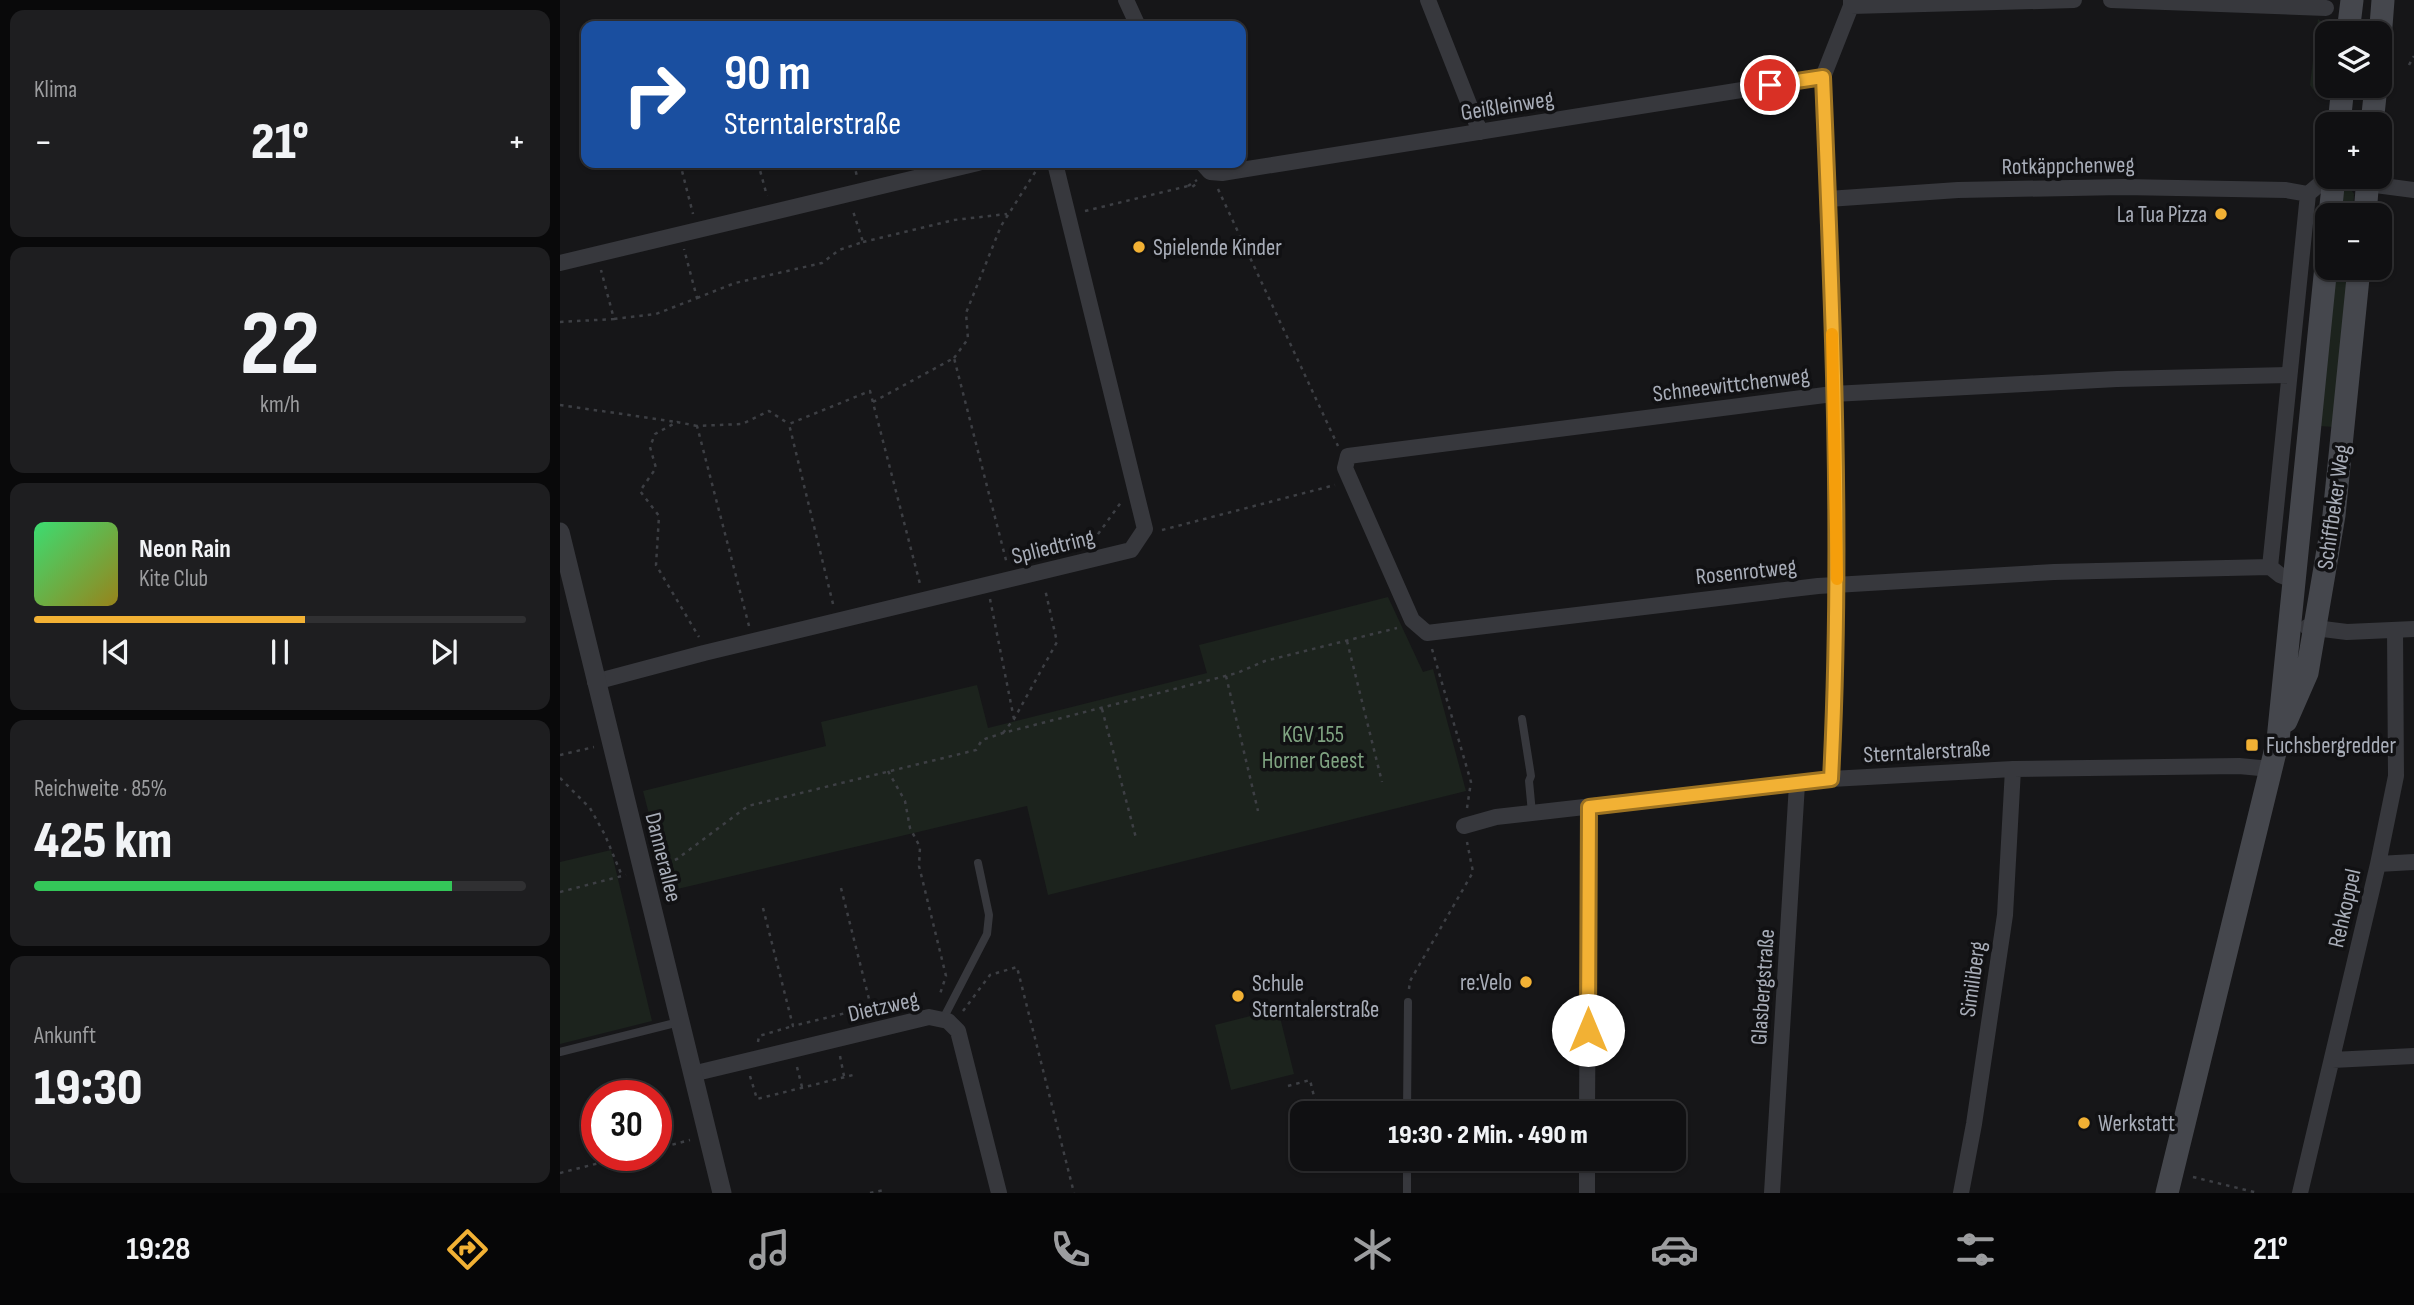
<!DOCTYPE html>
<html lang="de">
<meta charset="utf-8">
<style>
:root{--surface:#101012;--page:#1e1e20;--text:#f1f3f6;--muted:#9c9d9f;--line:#303032;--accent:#f2b134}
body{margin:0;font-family:"Sofia Sans Condensed",sans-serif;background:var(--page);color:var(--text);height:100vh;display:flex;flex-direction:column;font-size:26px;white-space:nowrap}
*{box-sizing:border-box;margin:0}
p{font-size:23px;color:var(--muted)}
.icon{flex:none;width:38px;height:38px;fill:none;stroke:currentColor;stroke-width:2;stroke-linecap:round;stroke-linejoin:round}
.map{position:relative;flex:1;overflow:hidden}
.side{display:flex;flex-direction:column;gap:10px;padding:10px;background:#09090a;width:560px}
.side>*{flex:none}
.banner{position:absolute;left:21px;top:21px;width:665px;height:147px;border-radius:14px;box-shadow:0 2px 5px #0004,0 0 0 2px var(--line);background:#1a4fa0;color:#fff;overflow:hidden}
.buttons{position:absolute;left:1755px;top:21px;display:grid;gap:14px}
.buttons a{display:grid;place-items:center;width:77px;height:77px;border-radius:14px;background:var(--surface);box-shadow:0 2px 5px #0004,0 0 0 2px var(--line);font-size:35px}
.speed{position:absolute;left:21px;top:1080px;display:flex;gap:14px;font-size:35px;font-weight:700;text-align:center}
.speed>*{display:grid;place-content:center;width:91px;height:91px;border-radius:50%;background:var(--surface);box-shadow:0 2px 5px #0004,0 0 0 2px var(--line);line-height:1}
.speed .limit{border:10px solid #d22;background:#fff;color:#111}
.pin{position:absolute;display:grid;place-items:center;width:60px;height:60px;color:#fff;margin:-30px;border:4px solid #fff;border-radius:50%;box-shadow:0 2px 7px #0007}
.me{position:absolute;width:77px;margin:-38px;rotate:0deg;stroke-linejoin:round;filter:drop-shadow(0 0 5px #0008)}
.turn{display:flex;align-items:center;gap:24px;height:147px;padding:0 28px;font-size:32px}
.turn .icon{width:91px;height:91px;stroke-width:2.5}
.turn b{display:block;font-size:49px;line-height:60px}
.big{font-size:52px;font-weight:800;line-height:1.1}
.side .widget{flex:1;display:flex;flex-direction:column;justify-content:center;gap:10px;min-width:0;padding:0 24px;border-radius:14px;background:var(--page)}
.side .dial{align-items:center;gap:0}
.dial b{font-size:91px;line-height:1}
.song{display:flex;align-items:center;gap:21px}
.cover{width:84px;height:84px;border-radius:10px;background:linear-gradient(135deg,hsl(140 70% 55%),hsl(50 70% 35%))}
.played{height:7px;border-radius:4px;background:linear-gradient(90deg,var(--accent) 55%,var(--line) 55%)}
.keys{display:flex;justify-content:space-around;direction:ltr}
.heat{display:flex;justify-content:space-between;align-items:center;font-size:38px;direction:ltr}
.charge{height:10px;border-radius:5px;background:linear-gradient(90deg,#34c759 85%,var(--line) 0)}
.trip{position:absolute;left:730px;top:1101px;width:396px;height:70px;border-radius:14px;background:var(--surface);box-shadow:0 2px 5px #0004,0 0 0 2px var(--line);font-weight:800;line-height:70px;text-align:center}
.menu{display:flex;height:112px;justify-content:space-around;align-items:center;background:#060607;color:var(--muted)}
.menu .icon{width:49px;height:49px}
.menu .on{color:var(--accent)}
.menu b{font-size:32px;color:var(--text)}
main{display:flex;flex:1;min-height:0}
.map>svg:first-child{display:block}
</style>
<main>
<section class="side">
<div class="widget"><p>Klima</p>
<div class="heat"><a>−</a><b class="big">21°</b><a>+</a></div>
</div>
<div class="widget dial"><b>22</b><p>km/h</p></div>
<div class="widget">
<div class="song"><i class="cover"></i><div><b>Neon Rain</b><p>Kite Club</p></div></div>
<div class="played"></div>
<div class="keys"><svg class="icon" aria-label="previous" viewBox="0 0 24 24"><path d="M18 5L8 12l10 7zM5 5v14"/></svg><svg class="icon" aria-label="pause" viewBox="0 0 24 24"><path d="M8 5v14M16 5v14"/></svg><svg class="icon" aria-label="next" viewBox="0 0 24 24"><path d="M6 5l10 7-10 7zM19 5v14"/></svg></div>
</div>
<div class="widget"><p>Reichweite · 85%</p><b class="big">425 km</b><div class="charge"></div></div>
<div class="widget"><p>Ankunft</p><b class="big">19:30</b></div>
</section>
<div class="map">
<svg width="1854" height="1193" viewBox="0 0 1854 1193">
<rect width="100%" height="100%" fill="#161618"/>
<path fill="#1c231d" d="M1758,19l14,10 1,4h-5v45l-4,14h-9l-5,-7z
M1783,178l11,16 -1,21h-14z
M1774,268h14l-14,159 -15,-1z
M828,597l35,75 10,-3 33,122 -418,104 -21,-89 -358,85 -26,-100 183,-45 -5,-24 156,-37 11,43 219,-55 -8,-28z
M51,850l41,171 -92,23v-182z
M718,1009l16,65 -63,16 -16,-65z"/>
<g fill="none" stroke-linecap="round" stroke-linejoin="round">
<path stroke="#3d3f44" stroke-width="2.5" stroke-dasharray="3.5 5" stroke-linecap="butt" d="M1849,65l5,-9
M120,163l13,51
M198,163l9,33
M294,163l3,14
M628,186l9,-6
M658,189l120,257
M525,211l103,-25 4,1 7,-5
M303,242l91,-22 53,-6
M137,298l38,-15 87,-20 17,-13 24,-8 -10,-31
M54,319l42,-5 41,-16 -13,-49
M0,322l54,-3 -13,-49
M394,358l14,-19 -2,-26 35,-87 38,-60
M313,402l81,-44 53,206
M0,405l117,17
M137,426l-20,-4 -22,12 -5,13 6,21 -16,23 19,25 -3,49 43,72
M602,530l173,-45
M533,541l29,-40
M430,599l24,120
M273,604l-44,-180 81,-33 50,193
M189,626l-52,-200 45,-2 27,-13 20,13
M787,641l35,141
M872,649l39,133 -4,26
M666,676l32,135
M542,709l34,129
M443,733l11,-14 43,-77 -12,-53
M0,755l34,-8
M328,771l17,30 5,27 10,19 -1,19 27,110 -6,18
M0,778l30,30 15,27 17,41
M99,866l18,-7 71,-53 228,-56 6,-10 21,-7 234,-60 28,-12 132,-33
M281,888l30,119
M0,892l66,-17
M203,908l30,118 85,-21 11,3
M849,989l1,-8 63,-109 -6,-30
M403,1011l27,-36 27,-8 57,226
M198,1042l1,-6 34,-10
M280,1056l4,20
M237,1067l5,20
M190,1076l7,23 96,-24
M728,1086l22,-6 8,33
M96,1149l34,-9
M0,1173l71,-18
M1633,1177l65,16
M310,1193l14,-3"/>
<path stroke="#37383d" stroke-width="8" d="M962,719l9,57 -2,5 3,32
M383,1019l44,-85 2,-19 -11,-52
M0,1052l119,-30
M847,1113l1,-111
M847,1193v-35"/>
<path stroke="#37383d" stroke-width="16" d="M566,0l12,26
M868,0l52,132
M1551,0l215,8
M1291,6l223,-6
M642,163l8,9 12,1 601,-96
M1808,184l46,6
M1268,199l130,-9 165,-3 163,3 22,4
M0,263l418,-100
M1710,567l-216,5 -236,14 -391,47 -15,-13 -67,-152 3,-12 485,-62 284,-15 172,-4
M1735,581l-15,-6 -10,-8 38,-373 20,-17
M1747,627l40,5 67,-3
M35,682l109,-29 427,-103 14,-21 -90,-366
M1271,779c12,-233 2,-468 -8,-702l28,-71v-6
M904,826l32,-9 335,-38 182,-10 226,-3 32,3
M1818,864l36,-2
M1772,1060l82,-4
M132,1074l237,-57 19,4 10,10 41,162
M1027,1113l2,-306
M1027,1193v-35
M1212,1193l25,-409
M1401,1193l13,-69 31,-209 8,-146
M1740,1193l78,-329 18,-88 -1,-146"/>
<path stroke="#37383d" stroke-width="19" d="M0,532l162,661"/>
<path stroke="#45474d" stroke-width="23" d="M1788,33l4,-33
M1820,39l3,-39
M1779,124l4,-38
M1812,124l4,-38
M1770,215l4,-38
M1805,215l3,-38
M1726,721l21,-48 27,-158 25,-247
M1607,1193l111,-453 50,-494"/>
</g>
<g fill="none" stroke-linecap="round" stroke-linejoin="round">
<defs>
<path id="route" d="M1028,1030l1,-223 242,-28c12,-233 2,-468 -8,-702l-53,8"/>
</defs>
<use href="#route" stroke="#9d7322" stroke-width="18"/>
<use href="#route" stroke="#f2b134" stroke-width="12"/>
<path stroke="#f59e0b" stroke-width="12" d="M1272,334l5,245"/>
</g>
<g fill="#f2b134" stroke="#111113" stroke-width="2.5">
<circle cx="1661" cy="214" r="7"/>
<circle cx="579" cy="247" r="7"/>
<rect x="1685" y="738" width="14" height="14" rx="3.5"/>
<circle cx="966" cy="982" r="7"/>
<circle cx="678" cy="996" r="7"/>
<circle cx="1524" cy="1123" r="7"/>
</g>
<g text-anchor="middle" stroke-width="7" stroke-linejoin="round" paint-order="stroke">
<g font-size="23" fill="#a8adb8" stroke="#111113">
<text transform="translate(947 105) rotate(-9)" y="8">Geißleinweg</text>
<text transform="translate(1508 165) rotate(-1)" y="8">Rotkäppchenweg</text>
<text transform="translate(1171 384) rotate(-7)" y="8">Schneewittchenweg</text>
<text transform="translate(1773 507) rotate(-82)" y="8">Schiffbeker Weg</text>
<text transform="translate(493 546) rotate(-14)" y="8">Spliedtring</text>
<text transform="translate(1186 571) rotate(-6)" y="8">Rosenrotweg</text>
<text transform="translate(1367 751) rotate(-3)" y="8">Sterntalerstraße</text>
<text transform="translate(104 857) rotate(76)" y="8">Dannerallee</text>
<text transform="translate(1784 908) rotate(-77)" y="8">Rehkoppel</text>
<text transform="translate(1412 979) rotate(-82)" y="8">Similiberg</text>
<text transform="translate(1202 987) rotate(-86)" y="8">Glasbergstraße</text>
<text transform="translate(323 1006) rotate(-13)" y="8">Dietzweg</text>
</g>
<g font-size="23" fill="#a8adb8" stroke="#111113" text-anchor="start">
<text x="1647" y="222" text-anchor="end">La Tua Pizza</text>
<text x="593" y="255">Spielende Kinder</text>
<text x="1706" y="753">Fuchsbergredder</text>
<text x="952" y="990" text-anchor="end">re:Velo</text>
<text x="692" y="991">Schule<tspan x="692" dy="26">Sterntalerstraße</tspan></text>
<text x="1538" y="1131">Werkstatt</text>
</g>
<g font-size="23" fill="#7fa381" stroke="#111113">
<text x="753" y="742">KGV 155<tspan x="753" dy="26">Horner Geest</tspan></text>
</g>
</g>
</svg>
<div class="buttons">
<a><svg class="icon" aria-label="layers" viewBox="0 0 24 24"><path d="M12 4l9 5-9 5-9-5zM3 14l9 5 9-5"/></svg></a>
<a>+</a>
<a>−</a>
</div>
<div class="speed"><div class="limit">30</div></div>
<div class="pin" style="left:1210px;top:85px;background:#d93025"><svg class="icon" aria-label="arrive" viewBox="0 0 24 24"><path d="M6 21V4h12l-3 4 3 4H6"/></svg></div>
<svg class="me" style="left:1028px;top:1030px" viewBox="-20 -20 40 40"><circle r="19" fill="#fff"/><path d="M0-13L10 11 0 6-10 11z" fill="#f2b134"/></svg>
<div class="trip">19:30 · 2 Min. · 490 m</div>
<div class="banner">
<div class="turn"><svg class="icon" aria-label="right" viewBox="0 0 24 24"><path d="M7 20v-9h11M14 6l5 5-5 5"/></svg><div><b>90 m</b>Sterntalerstraße</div></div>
</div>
</div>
</main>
<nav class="menu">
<b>19:28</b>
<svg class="icon on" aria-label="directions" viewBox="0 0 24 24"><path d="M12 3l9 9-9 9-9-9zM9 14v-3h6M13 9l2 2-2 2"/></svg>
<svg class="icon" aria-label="music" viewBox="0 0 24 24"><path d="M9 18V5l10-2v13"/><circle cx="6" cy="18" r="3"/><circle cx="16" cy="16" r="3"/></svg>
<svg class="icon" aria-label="phone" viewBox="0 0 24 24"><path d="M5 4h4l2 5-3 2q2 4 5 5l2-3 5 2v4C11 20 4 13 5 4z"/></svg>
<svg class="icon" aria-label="climate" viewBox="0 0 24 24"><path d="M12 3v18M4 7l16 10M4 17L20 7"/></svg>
<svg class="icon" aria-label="car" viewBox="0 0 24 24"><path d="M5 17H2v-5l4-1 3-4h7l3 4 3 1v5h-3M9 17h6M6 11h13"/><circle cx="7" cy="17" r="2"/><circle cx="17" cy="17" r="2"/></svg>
<svg class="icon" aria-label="filters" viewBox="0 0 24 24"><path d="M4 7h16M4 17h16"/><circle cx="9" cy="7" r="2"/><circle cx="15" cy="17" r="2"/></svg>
<b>21°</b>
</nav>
